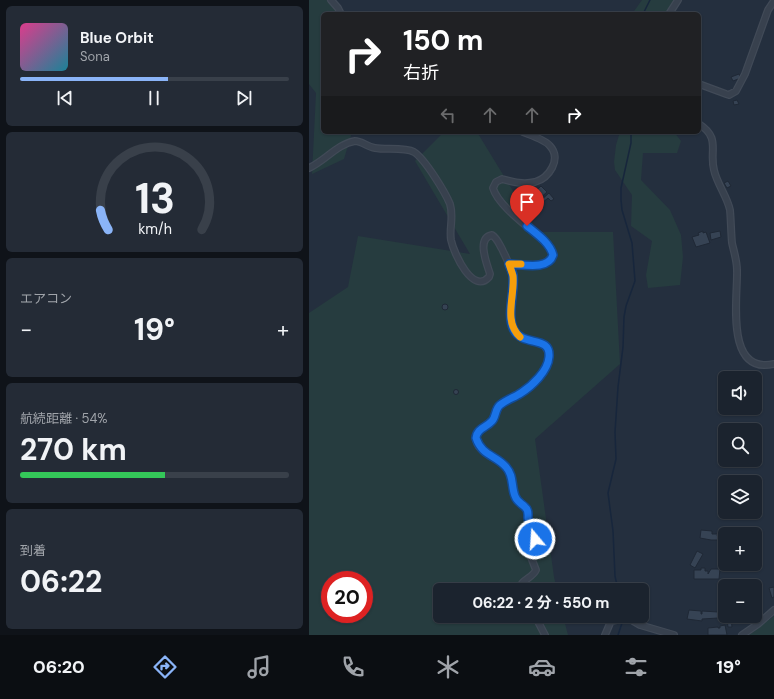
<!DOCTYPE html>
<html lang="ja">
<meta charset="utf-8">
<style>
:root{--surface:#1b232e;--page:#242b36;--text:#f1f3f6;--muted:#a0a4aa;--line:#39404a;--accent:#8ab4f8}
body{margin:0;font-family:"DM Sans","Noto Sans JP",sans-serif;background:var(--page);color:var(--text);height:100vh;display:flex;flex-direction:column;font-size:15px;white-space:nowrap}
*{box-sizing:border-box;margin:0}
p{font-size:13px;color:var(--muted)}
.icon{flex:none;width:22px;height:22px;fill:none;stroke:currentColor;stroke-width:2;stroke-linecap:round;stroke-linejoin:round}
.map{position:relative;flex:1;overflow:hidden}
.panel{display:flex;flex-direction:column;gap:6px;padding:6px;background:#0f1319;width:309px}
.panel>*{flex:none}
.top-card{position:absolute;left:12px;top:12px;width:380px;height:122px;border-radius:6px;box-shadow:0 1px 3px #0004,0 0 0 1px var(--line);background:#202124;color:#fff;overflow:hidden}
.fabs{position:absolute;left:409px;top:371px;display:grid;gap:8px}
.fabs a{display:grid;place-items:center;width:44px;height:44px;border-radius:6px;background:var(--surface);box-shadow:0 1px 3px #0004,0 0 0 1px var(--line);font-size:20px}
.speed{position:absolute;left:12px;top:571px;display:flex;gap:8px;font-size:20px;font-weight:700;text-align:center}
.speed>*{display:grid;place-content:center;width:52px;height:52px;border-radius:50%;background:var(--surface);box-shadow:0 1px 3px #0004,0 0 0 1px var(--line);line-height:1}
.speed .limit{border:6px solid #d22;background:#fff;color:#111}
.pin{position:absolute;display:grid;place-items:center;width:34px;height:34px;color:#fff;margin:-41px -17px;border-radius:50% 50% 50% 0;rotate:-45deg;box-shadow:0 0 4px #0007}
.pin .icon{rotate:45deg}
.me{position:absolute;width:44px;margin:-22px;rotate:342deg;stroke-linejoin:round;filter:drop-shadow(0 0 3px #0008)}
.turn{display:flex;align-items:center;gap:14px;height:84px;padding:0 16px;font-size:18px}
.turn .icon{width:52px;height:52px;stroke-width:2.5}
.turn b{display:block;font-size:28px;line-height:34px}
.lanes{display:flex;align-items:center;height:38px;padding:0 16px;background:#0003;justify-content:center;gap:20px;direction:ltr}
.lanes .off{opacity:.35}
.big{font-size:30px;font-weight:700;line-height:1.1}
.panel .tile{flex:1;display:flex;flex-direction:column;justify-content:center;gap:6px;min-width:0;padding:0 14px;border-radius:6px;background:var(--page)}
.panel .dial{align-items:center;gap:0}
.dial svg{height:104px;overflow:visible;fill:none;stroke:var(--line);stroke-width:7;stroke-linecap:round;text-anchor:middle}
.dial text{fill:var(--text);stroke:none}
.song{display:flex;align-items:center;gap:12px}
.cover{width:48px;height:48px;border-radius:6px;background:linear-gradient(135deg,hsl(330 70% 55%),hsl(190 70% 35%))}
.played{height:4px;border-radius:2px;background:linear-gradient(90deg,var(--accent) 55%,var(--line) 55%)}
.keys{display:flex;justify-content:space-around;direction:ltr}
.heat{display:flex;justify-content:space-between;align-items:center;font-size:22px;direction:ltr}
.charge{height:6px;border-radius:3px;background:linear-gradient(90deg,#34c759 54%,var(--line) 0)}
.trip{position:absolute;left:124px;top:583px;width:216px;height:40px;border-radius:6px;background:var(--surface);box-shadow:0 1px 3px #0004,0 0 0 1px var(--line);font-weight:700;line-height:40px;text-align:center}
.menu{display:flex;height:64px;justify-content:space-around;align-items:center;background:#0b0e12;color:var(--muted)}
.menu .icon{width:28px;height:28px}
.menu .on{color:var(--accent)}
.menu b{font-size:18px;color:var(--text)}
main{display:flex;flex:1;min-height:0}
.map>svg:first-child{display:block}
</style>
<main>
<section class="panel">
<div class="tile">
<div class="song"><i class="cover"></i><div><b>Blue Orbit</b><p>Sona</p></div></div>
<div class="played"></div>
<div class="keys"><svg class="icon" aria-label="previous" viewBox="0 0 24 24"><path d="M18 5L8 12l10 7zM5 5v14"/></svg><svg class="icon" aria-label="pause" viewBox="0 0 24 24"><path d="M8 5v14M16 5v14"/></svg><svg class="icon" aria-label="next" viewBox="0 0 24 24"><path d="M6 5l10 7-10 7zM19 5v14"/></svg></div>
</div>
<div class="tile dial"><svg viewBox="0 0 100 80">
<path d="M14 69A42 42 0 1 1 86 69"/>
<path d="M14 69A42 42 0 0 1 8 54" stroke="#8ab4f8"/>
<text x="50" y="56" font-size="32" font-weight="700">13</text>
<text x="50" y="72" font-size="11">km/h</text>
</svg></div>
<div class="tile"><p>エアコン</p>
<div class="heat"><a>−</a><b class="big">19°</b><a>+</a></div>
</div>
<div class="tile"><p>航続距離 · 54%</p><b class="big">270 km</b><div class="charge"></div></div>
<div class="tile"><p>到着</p><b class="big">06:22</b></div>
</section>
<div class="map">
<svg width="465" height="635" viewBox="0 0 465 635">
<rect width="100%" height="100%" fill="#242f3e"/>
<path fill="#263c3f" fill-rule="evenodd" d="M0,0h26l8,14h-20v118h29l-8,27 -32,15 4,-81 -7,-9z
M333,0h32l-6,14h-36z
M135,132h33l61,100h75l7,132 -85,75 19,138 3,13h-117v26h123l5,19h-259v-322l39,-26 10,-51 112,18 -55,-93zM21,580h34v34h-34z
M311,132h54l7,9 -4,12h-34l-2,27 29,30 11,25 2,22 -3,28 -32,3 -2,-13 6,-34 -21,-15 1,-31 -17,-25 -1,-8 2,-17z
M465,616v19h-25z"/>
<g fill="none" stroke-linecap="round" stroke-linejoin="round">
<path stroke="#17263c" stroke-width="1.5" d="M334,14l7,-14
M309,590l-3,-14 -2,-45 -5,-38 8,-34 -1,-27 3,-45 5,-40 1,-30 2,-11 9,-25 -3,-38 -10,-33 -1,-10v-12l10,-45v-11
M309,635l4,-12v-7"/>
</g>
<path fill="#364354" stroke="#1f2835" d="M430,74l2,4 -8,3 -2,-4z
M428,100l2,4 -5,1 -1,-4z
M419,181l3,5 -4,2 -3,-5z
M232,186l6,6 -9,8 -6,-6z
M240,193l5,6 -3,2 -3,-3 -6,5 -2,-2z
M394,231v2l3,-1 4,11 -14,4 -4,-10 7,-2 -1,-2z
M411,231l1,6 -10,3 -1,-7z
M133 307a3 3 0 1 1 6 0a3 3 0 1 1-6 0Z
M144.5 392a2.5 2.5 0 1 1 5 0a2.5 2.5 0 1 1-5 0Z
M392,530l11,1v3h6l-1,2h3v4h-9l-11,-2z
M388,551l6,3 -8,14 -5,-3z
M392,568h4v3h3v3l3,-5h9l-1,10h-25v-9h7z
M465,587v10l-2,1 -3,-10z
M380,610l12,1v3h1v-3l16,1v6l-16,1v2l-15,-2z
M422,618l1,9h-4l-1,-8z
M416,625l2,10h-19v-7l10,-1v1h2v-2z"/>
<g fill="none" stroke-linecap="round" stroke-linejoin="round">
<defs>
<path id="minor" d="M22,0l7,8 3,6
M360,14l9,-14
M390,84l27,10 3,1 7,-4 9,-17 23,-64 6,-9
M390,124c22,14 10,27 15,46 3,14 13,26 16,40 1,11 1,22 2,33 2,9 5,18 5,27 1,26 -13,105 37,94
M0,168c16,-7 28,-24 46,-27 7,0 12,6 20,7 10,2 30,-1 39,4 11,7 31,40 36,52 4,13 -1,24 1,36 3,14 22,55 38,37l1,-3c-3,-10 -14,-36 2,-39 5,3 7,9 10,14 4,9 9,17 10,26 3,15 -7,45 3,57 9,11 21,7 30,14 12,16 -10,38 -24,46 -6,5 -15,7 -21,13 -4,4 -4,11 -8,16 -5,6 -12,7 -16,14 -2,18 21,22 30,32 8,9 5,19 9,29 2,7 9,8 12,14 2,3 1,7 2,12 2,4 4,9 6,14l-6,16 7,18c-4,9 -16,9 -16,20
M200,264c13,0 39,7 44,-9l-3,-7 -6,-7c-14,-13 -46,-35 -51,-53l3,-6 6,-3c11,3 21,6 33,3 14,-4 27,-23 15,-36 -4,-6 -20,-11 -27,-14
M226,616l10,19
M296,635l6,-14 17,-3 12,7 34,10
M433,635l16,-11 16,-14"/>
</defs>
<use href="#minor" stroke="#414a57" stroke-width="8"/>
<use href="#minor" stroke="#38414e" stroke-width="5.5"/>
</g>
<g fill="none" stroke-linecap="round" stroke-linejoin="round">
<defs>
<path id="route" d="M218,226c10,8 23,17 26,29 -5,16 -31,9 -44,9 1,3 3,7 4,11 2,17 -7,40 1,55 9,17 37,5 35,27 -1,14 -17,29 -28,36 -6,4 -15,7 -21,12 -5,4 -4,12 -8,16 -6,7 -15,7 -16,17 6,18 20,17 30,29 8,9 5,19 9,29 2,6 6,7 10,11 4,3 3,7 3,11 1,8 8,14 7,21"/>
</defs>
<use href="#route" stroke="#114b97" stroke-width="10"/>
<use href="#route" stroke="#1a73e8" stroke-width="7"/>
<path stroke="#f59e0b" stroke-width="7" d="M211,337c-17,-16 -5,-41 -7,-61 -1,-4 -3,-9 -4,-12h12"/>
</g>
</svg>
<div class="fabs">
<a><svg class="icon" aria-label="sound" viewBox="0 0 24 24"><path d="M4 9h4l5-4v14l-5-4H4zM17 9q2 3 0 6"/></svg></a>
<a><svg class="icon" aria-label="search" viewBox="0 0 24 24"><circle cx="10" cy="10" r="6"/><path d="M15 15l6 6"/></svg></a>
<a><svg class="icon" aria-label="layers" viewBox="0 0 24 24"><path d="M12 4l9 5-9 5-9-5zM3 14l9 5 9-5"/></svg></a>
<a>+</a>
<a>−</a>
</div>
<div class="speed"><div class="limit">20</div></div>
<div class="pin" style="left:218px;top:226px;background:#d93025"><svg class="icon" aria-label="arrive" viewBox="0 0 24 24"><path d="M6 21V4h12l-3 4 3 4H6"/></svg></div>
<svg class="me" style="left:226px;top:539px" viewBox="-20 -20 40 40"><circle r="17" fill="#1a73e8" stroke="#fff" stroke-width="3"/><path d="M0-11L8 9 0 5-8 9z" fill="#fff"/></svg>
<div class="trip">06:22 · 2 分 · 550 m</div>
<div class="top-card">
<div class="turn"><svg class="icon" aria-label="right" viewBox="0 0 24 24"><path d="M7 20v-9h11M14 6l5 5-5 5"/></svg><div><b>150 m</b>右折</div></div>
<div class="lanes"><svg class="icon off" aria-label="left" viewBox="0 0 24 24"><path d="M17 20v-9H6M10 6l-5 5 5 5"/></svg><svg class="icon off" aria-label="ahead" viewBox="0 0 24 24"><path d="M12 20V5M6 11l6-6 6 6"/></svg><svg class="icon off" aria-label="ahead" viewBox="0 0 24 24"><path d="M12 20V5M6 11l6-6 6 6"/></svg><svg class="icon" aria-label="right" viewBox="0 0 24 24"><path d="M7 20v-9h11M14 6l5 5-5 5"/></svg></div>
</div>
</div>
</main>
<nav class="menu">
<b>06:20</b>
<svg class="icon on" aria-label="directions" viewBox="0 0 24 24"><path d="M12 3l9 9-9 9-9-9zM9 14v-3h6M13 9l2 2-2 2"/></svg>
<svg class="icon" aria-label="music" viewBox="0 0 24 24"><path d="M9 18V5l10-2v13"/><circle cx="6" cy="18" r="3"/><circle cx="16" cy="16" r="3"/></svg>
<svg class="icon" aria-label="phone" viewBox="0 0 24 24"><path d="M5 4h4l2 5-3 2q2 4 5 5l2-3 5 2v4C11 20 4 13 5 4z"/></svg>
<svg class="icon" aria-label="climate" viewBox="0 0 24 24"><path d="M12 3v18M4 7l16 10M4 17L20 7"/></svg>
<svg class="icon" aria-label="car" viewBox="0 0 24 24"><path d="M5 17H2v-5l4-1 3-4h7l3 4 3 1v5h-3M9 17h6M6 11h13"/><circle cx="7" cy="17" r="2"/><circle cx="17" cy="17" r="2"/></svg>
<svg class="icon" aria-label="filters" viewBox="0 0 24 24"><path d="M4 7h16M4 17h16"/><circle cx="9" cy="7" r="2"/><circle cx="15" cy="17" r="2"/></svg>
<b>19°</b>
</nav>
